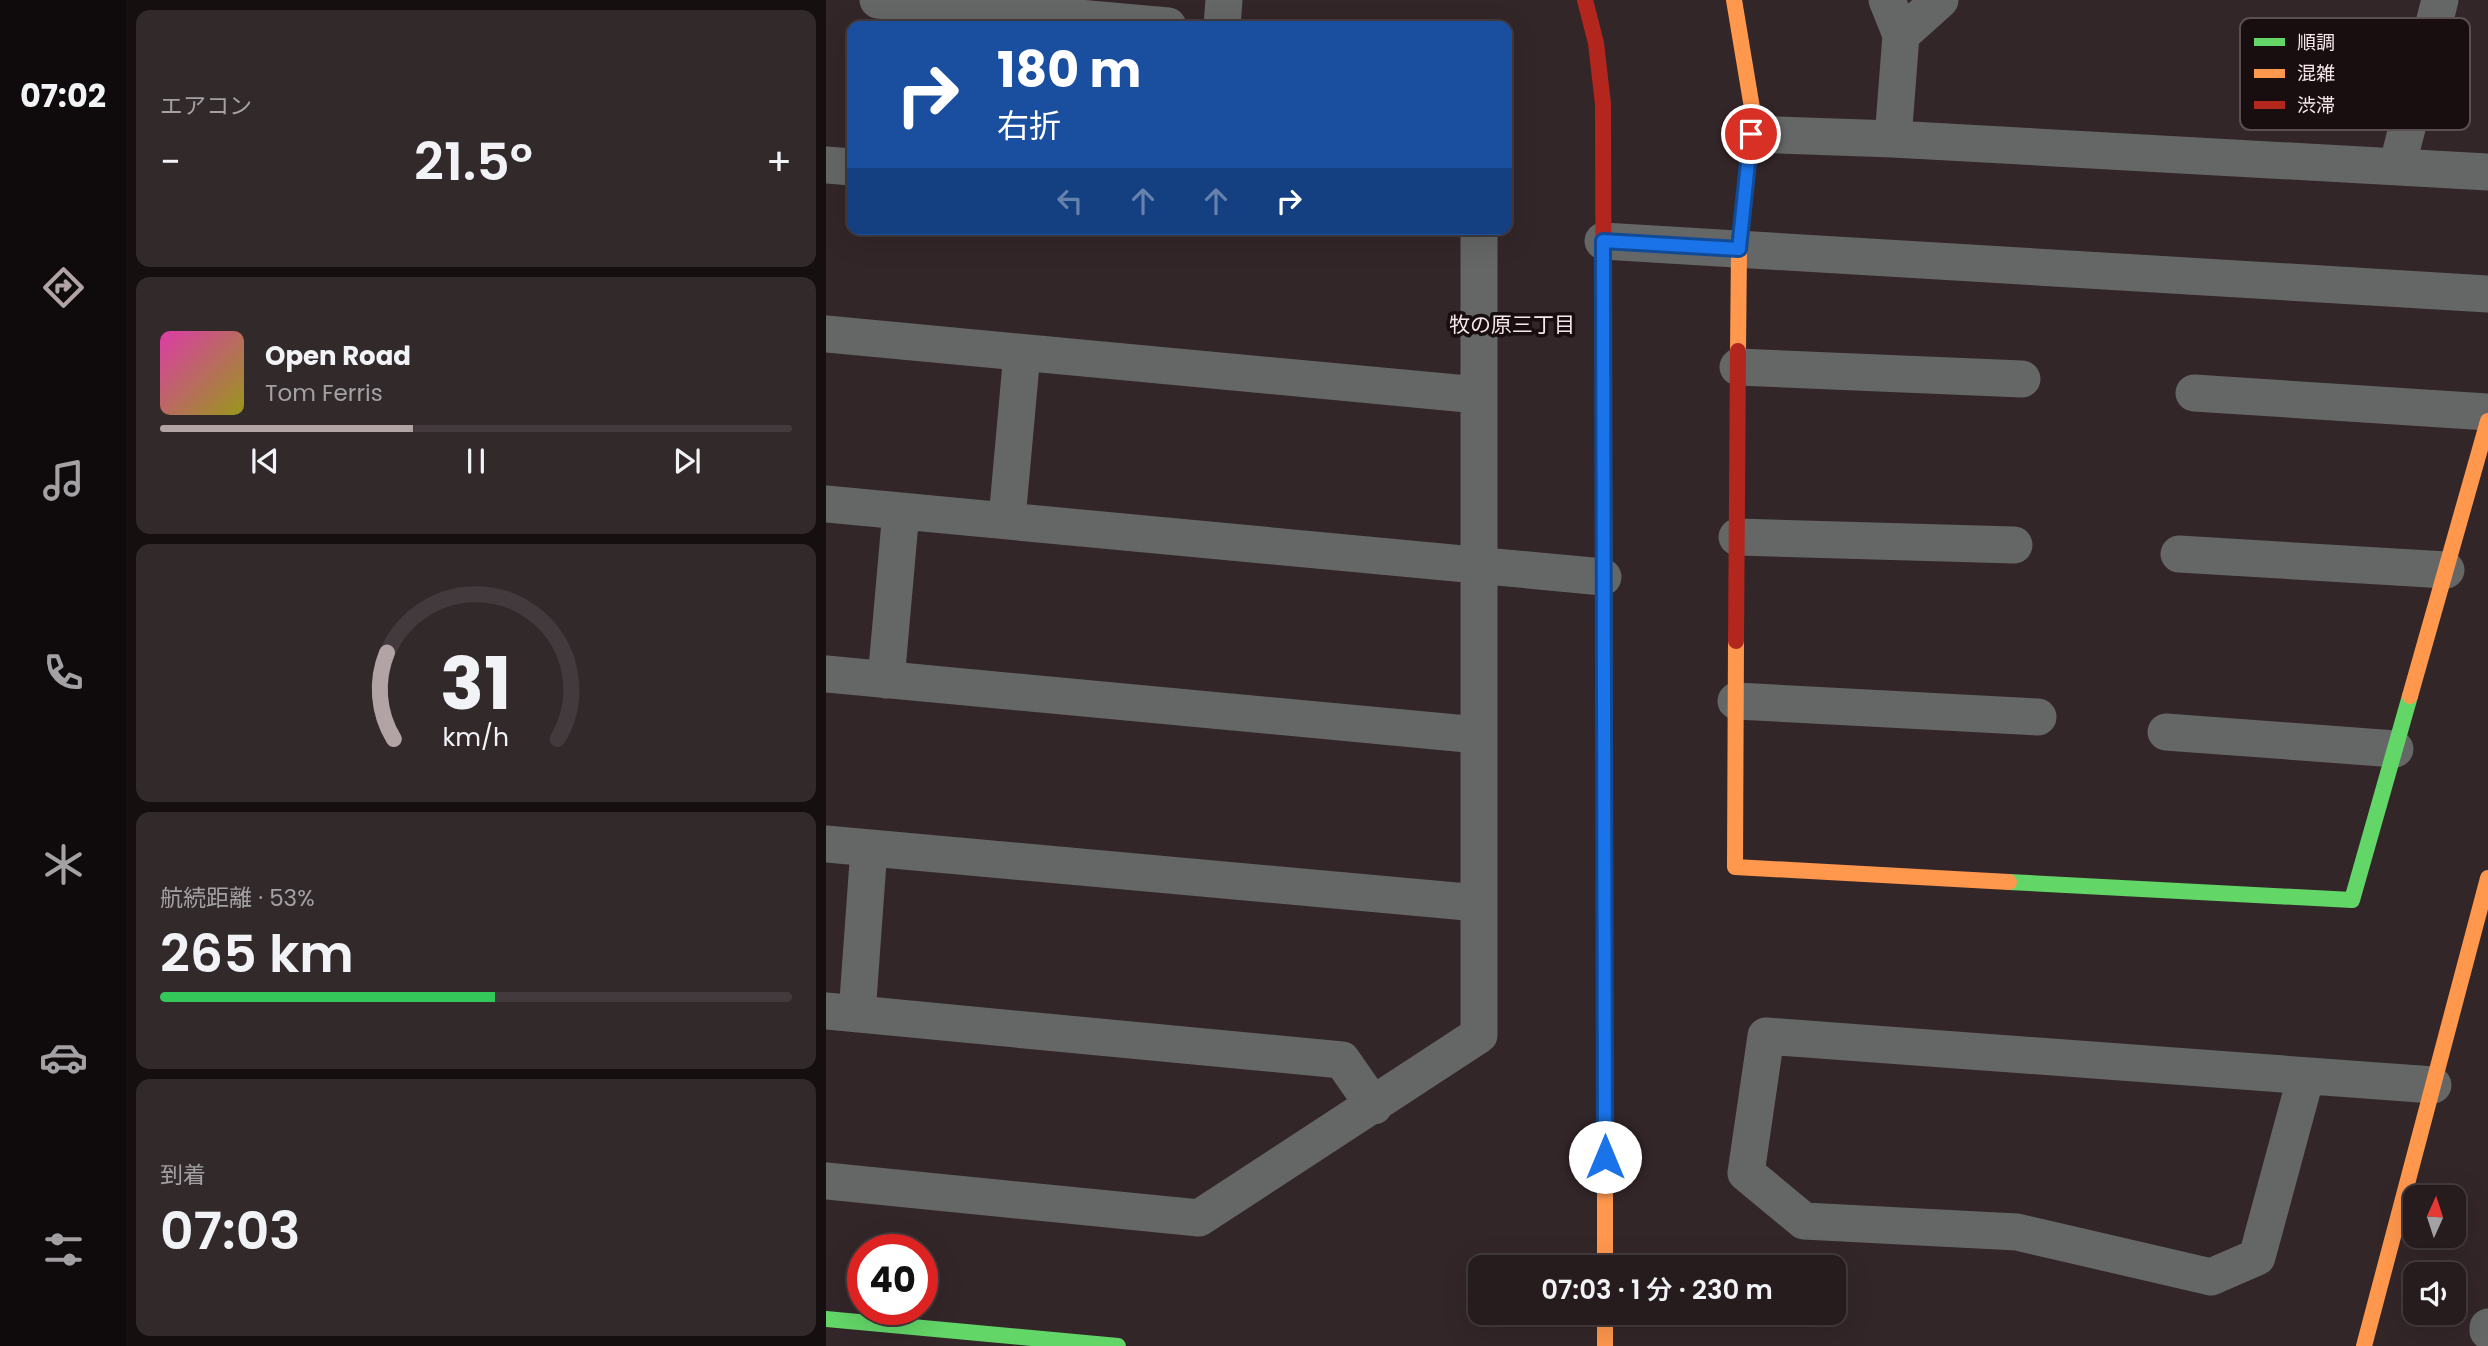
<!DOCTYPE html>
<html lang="ja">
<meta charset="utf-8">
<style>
:root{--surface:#261c1e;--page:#32292b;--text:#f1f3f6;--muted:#a4a1a4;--line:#423a3c;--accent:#b2a3a5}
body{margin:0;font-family:Poppins,"Noto Sans JP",sans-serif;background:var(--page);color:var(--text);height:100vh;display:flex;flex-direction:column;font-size:26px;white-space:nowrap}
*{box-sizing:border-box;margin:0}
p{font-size:23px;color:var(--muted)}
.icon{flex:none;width:38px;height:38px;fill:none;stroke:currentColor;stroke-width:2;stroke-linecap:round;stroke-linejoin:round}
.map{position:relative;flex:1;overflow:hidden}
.side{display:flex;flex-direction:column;gap:10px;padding:10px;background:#150f10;width:700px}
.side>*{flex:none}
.hud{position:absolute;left:21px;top:21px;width:665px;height:214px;border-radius:14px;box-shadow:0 7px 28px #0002,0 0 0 2px var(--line);background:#1a4fa0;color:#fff;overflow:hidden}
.needle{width:46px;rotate:3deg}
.controls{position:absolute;left:1577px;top:1185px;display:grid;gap:14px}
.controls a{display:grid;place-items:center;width:63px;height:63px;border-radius:14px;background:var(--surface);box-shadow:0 7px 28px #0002,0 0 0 2px var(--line);font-size:35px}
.speed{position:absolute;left:21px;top:1234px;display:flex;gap:14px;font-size:35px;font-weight:700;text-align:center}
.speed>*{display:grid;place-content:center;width:91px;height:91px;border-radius:50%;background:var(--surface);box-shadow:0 7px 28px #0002,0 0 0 2px var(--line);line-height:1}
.speed .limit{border:10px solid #d22;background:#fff;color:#111}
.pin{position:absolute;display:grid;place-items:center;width:60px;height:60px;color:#fff;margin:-30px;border:4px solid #fff;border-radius:50%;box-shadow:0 2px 7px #0007}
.me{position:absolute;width:77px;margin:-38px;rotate:0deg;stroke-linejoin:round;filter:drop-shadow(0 0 5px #0008)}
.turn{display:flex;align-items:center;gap:24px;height:147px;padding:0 35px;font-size:32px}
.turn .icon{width:91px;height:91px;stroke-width:2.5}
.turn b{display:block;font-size:49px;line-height:60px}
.lanes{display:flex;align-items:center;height:66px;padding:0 35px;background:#0003;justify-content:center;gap:35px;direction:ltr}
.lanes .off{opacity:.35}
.big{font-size:52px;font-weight:600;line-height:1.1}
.side .tile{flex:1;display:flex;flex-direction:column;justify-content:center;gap:10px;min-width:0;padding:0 24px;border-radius:14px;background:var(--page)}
.side .dial{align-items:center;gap:0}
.dial svg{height:182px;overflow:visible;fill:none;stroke:var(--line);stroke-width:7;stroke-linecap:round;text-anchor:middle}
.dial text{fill:var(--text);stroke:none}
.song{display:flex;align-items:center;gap:21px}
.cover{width:84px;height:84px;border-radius:10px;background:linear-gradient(135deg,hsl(320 70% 55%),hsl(60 70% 35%))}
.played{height:7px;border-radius:4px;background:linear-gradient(90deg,var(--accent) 40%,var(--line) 40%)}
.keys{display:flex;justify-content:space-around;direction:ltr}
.heat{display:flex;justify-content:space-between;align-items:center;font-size:38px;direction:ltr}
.charge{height:10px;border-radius:5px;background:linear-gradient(90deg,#34c759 53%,var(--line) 0)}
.trip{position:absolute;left:642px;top:1255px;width:378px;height:70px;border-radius:14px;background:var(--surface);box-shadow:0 7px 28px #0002,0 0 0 2px var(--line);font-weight:600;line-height:70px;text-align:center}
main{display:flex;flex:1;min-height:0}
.tabs{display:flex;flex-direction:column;width:126px;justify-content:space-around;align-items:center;background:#0f0b0c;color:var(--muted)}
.tabs .icon{width:49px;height:49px}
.tabs .current{color:var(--accent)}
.tabs b{font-size:32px;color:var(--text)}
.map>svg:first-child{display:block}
</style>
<main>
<nav class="tabs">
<b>07:02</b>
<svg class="icon current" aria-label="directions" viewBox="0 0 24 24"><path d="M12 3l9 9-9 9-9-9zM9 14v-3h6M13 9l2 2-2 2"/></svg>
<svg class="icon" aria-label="music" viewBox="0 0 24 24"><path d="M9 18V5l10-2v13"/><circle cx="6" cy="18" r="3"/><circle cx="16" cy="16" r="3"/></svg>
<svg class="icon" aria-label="phone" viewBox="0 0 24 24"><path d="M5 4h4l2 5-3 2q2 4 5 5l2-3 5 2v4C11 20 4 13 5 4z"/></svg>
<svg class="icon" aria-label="climate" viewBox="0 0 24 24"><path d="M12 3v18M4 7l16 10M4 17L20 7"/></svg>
<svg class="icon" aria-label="car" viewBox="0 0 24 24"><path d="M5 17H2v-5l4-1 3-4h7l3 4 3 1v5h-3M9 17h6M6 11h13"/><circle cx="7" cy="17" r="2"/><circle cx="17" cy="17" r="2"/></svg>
<svg class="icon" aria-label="filters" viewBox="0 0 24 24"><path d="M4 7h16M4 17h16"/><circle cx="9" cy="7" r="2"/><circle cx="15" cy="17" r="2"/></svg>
</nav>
<section class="side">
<div class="tile"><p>エアコン</p>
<div class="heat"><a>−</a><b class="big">21.5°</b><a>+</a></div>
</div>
<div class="tile">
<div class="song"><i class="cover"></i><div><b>Open Road</b><p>Tom Ferris</p></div></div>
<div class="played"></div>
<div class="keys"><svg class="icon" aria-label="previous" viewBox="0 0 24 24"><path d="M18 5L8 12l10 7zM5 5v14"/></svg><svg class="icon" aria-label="pause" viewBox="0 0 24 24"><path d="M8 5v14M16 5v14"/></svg><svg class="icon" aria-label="next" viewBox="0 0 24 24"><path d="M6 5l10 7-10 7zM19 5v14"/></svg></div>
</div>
<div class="tile dial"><svg viewBox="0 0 100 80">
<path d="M14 69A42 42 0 1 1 86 69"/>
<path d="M14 69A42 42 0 0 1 11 31" stroke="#b2a3a5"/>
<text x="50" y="56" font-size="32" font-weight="700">31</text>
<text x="50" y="72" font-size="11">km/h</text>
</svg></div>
<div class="tile"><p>航続距離 · 53%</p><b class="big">265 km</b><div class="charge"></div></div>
<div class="tile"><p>到着</p><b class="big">07:03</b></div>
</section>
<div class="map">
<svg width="1662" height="1346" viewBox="0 0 1662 1346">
<rect width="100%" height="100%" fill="#332628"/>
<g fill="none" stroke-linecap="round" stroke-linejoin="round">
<path stroke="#646766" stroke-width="37" d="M52,0l290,26
M1061,0l14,35
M1114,0l-39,35 -8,104 595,33
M396,26l2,-26
M925,134l142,5
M0,165l26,2
M1571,167l43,-167
M777,241l885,53
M0,334l652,61
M912,367l284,12
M1368,393l294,19
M0,504l777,73
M181,519l15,-166
M911,537l277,8
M1353,554l267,16
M0,674l652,61
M60,680l15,-169
M910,701l302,16
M1340,732l229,17
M0,844l652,59
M0,1011l516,49 32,46
M31,1014l12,-166
M1480,1076l-49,181 -46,20 -194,-45 -213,-11 -58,-48 20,-137 667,49
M0,1181l373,37 280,-183v-806
M1662,1327v4"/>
<path stroke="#63d668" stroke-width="16" d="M778,442l1,608
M1183,882l343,18 58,-204
M0,1319l292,27"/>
<path stroke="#ff974d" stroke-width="16" d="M908,0l19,114 -14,135 -1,102
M910,641l-1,226 274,15
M1584,696l78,-275
M779,1050v217
M779,1312v34
M1538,1346l124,-468"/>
<path stroke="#b3261e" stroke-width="16" d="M759,0l11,43 7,61 1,338
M910,641l2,-290"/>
</g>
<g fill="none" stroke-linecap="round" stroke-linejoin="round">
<defs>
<path id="route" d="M779,1157l-2,-916 136,8 12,-115"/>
</defs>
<use href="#route" stroke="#114b97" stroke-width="18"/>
<use href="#route" stroke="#1a73e8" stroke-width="12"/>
</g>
<g text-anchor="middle" stroke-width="7" stroke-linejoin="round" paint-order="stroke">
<g font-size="21" fill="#f6e6e8" stroke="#180e10">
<text x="686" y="332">牧の原三丁目</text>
</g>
</g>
<rect x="1414" y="18" width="230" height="112" rx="10" fill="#180e10" stroke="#5b4f51" stroke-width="2"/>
<rect x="1428" y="38" width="31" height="8" fill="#63d668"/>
<rect x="1428" y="69" width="31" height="9" fill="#ff974d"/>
<rect x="1428" y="101" width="31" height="8" fill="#b3261e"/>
<g font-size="19" fill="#f6e6e8">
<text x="1471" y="49">順調</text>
<text x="1471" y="80">混雑</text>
<text x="1471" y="112">渋滞</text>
</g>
</svg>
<div class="controls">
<a><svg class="needle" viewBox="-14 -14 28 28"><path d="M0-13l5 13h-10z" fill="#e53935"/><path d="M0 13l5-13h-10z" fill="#a4a1a4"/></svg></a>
<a><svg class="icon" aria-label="sound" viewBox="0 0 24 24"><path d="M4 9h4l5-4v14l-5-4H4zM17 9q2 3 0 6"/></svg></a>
</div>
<div class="speed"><div class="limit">40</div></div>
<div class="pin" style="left:925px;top:134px;background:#d93025"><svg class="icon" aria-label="arrive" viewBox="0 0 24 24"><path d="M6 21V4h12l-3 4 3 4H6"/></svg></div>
<svg class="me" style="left:779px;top:1157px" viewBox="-20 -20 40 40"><circle r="19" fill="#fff"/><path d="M0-13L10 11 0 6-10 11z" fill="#1a73e8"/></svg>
<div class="trip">07:03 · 1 分 · 230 m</div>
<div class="hud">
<div class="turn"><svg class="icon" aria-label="right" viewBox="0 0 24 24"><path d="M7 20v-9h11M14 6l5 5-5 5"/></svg><div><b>180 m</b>右折</div></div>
<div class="lanes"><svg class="icon off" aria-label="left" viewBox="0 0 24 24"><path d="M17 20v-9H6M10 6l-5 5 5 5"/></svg><svg class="icon off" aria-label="ahead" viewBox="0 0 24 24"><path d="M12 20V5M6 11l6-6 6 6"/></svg><svg class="icon off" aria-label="ahead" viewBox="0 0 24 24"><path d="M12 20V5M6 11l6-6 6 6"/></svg><svg class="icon" aria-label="right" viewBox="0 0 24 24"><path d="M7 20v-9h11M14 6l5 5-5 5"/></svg></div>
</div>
</div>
</main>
